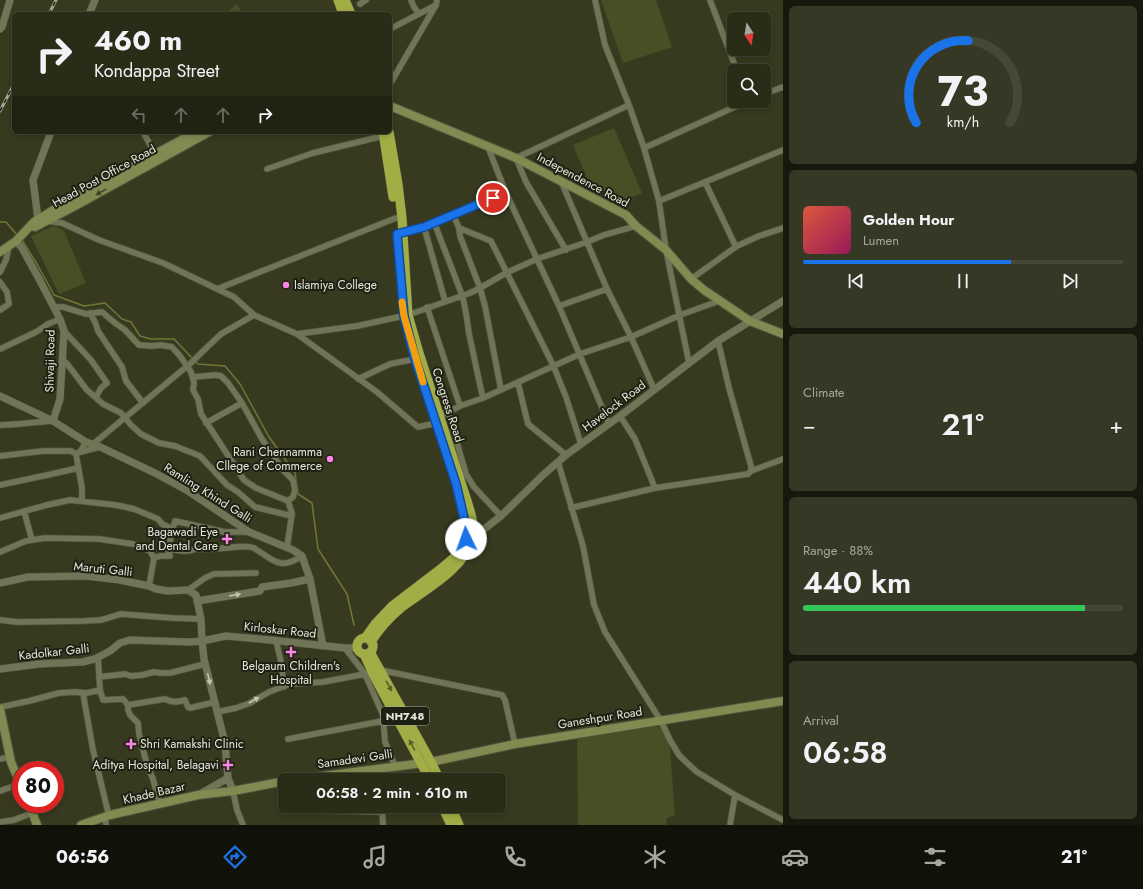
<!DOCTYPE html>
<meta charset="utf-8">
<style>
:root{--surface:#292c17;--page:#353824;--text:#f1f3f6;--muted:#a5a7a1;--line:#454836;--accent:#1a73e8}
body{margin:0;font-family:Jost,sans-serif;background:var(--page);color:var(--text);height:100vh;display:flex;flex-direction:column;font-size:15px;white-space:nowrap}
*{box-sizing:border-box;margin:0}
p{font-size:13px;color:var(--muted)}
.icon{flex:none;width:22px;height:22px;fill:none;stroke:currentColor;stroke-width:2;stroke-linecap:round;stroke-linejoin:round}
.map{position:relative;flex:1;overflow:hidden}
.drawer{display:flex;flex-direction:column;gap:6px;padding:6px;background:#17180d;width:360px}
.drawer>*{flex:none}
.banner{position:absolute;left:12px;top:12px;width:380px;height:122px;border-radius:6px;box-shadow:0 2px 6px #0003,0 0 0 1px var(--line);background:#292c17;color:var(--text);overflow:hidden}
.needle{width:26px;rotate:168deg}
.tools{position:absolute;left:727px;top:12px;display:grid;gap:8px}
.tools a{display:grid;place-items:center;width:44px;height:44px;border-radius:6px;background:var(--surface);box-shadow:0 2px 6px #0003,0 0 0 1px var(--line);font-size:20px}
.speed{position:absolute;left:12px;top:761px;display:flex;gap:8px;font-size:20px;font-weight:700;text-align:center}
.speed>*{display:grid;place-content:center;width:52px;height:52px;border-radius:50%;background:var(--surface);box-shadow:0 2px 6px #0003,0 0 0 1px var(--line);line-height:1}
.speed .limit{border:6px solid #d22;background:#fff;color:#111}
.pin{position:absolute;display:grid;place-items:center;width:34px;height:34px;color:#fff;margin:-17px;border:2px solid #fff;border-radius:50%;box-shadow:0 1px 4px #0007}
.me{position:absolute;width:44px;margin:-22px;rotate:357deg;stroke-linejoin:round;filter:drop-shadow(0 0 3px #0008)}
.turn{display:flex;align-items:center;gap:14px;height:84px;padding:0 16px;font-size:18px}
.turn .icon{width:52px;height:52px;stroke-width:2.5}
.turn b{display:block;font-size:28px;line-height:34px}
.lanes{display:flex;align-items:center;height:38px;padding:0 16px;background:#0003;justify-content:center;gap:20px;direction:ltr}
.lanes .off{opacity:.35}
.big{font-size:30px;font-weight:600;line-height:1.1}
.drawer .widget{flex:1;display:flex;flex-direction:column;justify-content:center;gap:6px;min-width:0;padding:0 14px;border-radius:6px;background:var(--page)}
.drawer .dial{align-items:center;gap:0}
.dial svg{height:104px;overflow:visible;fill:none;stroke:var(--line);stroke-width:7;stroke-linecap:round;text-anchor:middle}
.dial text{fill:var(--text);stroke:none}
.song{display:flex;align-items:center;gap:12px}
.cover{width:48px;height:48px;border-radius:6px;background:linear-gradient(135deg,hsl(10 70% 55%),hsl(330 70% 35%))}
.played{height:4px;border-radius:2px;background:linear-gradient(90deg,var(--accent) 65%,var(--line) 65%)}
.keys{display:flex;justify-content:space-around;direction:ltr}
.heat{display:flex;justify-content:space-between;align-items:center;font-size:22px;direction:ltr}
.charge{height:6px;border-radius:3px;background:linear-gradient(90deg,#34c759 88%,var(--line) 0)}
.trip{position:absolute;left:278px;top:773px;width:228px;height:40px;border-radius:6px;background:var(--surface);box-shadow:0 2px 6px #0003,0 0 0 1px var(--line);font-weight:600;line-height:40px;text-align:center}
.menu{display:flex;height:64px;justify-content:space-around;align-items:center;background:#101209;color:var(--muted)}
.menu .icon{width:28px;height:28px}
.menu .on{color:var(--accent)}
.menu b{font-size:18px;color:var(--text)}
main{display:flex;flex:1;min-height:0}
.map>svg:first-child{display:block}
</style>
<main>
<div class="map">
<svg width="783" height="825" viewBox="0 0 783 825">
<rect width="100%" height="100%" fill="#373a1f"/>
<path fill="#494e25" d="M601,0h55l16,47 -49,16z
M237,4l6,10h-18z
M614,128l28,65 -19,8 -34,-18 -16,-38z
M54,226l10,5 22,52 -27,11 -28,-58z
M655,726l10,3 4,6 6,80 -8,3 -1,7h-88l-1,-86z"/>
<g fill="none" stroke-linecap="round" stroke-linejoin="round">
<path stroke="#707739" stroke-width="1.5" d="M0,222h6l12,14
M22,240l15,24 17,31 30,11 21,-3 17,16 9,3 9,14 11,3h23l19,20
M196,362l2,2 27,2 15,18 29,53 26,36 3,21 14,9 6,46 29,45 7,31"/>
<defs>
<path id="minor" d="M411,0l3,7 5,7
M595,0l10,45 24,60 15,43 15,53 7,49 23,113
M710,0l27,71
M360,4l6,-4
M390,29l46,-24
M390,84l46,-79 1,-5
M764,94l19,-7
M143,132l13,23
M488,147l18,46 53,113 50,118
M644,148l104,-47
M267,169l46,-16 70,-17
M561,181l46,108 24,48 23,52
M659,201l46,-19
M453,214l26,-12 27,-9
M46,221l16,2 37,17 64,23 71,34 20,18 43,19 80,58 41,35 24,-5
M434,222l28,73c4,13 5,26 7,39 5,22 9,43 14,64
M424,227l21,74
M459,228l1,8 20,52 5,18 16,84
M397,234l27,-7 29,-13 6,14 32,13 62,124 13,32 15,47
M736,247l-31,-65 78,-32
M566,250l-40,-68 -10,-24 113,-53
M0,272l6,-12 3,-14
M691,279l46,-33 22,-10 24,-8
M0,282l7,10 2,12 -9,6
M217,289l179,-71h6
M559,306l48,-17
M54,307h9l23,7 16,-2 13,11 10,7 14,15 13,1 9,-1 11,2 8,9 11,16 3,11 -1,7 5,9 3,15 43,66 12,8 32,13 5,-4 2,-7 -2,-10 -11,-11 -20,-30 -20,-36 -14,-20 -7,-7 -5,-1 -23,2
M427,307l33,99
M90,313l5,9 3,9 24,36 4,14 17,22
M64,331l27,29 16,23 -6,5 -5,9
M297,334l60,-8 51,-11 62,-22 10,-5 26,-15 31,-14 50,-17 17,-7 32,-9
M0,349l36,-17 12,-8 12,-5
M63,360l5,5 19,25 16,14 18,9 10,12 10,9 18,9 16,3 25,10 27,29 11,7 17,15 37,9
M358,379l32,-15 25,-5
M518,383l10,41 38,31
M448,412l18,62 8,13 27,29
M439,414l9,-2 12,-6 23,-8 97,-44 51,-17 49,-22 39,-14
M620,416l15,23 20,49
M206,423l36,-20
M0,425c17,0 34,-3 51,-4
M93,444l98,-81 9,-9 21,-20 33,-19
M80,452l20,-5
M0,456l43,-5h28l5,3
M558,462l25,84 11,59 11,27 56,89 9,19 9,15 7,7 11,10 38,23 48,25
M751,471l32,-12
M0,485l52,-11 26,-6
M82,501v-13l-6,-34 4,-2 6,-10
M571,508l84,-20 93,-14 3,-3v-5l-22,-78 -11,-47
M24,511l8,29
M0,518l47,-13 23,-5 46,5 18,4 24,10 4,5 11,5 -5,20 2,7h-10l-6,2
M173,529l2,-8 50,11h23
M287,548l5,-35 -4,-12
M168,549c9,1 19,4 27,0 10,0 20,0 30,-1 10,0 19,-4 29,0 19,12 26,23 48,8
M0,552l26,-11 19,-3 54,1 34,5 17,7 4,7 -5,28
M188,590l17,-12 9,-4 42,-1
M0,620l17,2 67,-1 17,-1 20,-6 51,4 29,1
M276,640l5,22 3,25
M345,648l20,26 18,41 2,27 10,24
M380,670l122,25 3,5 10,44
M99,677l26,-3 6,2 11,-1 12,-3 7,1h9l35,-9
M100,690l3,10 20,-1 5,6 37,-6c8,4 12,3 20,1l3,7 2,1 25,-6
M83,693l10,57 16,66
M128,705v5l2,5 8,8 1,11 8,31 6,14 7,25
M0,707l29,-6 30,-8 16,-1 12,1 13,-3 -2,-33
M217,712l19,-4 14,-5 19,-11 21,-8 33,-2 42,-8h8
M288,739l95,-18
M0,759l10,-2
M382,768v12
M0,791l20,-7
M233,791l4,19 6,15
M294,806v3l7,1 82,2
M382,806l1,19
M105,817l1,8
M0,822l14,-2 18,-7
M730,825l5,-30"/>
<path id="tertiary" d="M89,14l6,-14
M0,29l2,-2 8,-27
M38,219l-5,-39 18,-48
M16,241l6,7 16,29 22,42 4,12 -4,68 -7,22
M0,396l53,25 33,21 10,3 59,28 33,18 61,41 44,18 9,6 8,23 13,67
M470,538l13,-8 18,-14 42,-41 23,-20 54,-39 98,-75 65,-40
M0,583l28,-6 58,-1 34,4 29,6 7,3 12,2 20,-1 8,5 5,24 1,22 2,18 21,84 3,35 5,13
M197,601l63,-10 2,-4 29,-4 19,-4
M0,669l39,-5 43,-2 13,-3 15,-8 10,-8 10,-3 60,2 12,-1 24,-5 44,4 75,8h12
M200,794l28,-16"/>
<path id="secondary" d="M390,106l126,52 110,57 10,11 30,24 25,29 13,11 46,31 33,13
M32,226l3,1 40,-21 134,-74
M0,252l16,-11 18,-19 31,-19 131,-71
M0,709l11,53 10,24
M292,780l139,-18 84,-18 268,-43
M29,804l8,21
M81,825l29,-10 88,-20 35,-4 52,-10"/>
<path id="trunk" d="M338,0l5,14
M345,0l6,14
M383,132l10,65
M365,638l10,-14 17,-18 51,-39 14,-12 5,-8 4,-8 1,-8 -11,-48
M357 646a8 8 0 1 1 16 0a8 8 0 1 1-16 0Z
M371,642c8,-13 19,-25 31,-35 24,-18 64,-39 71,-70 2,-11 -2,-23 -5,-33l-49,-151 -11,-38 -6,-97 -4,-34 -9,-52
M370,652l61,110 9,18
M364,654l9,20 57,106
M442,806l9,19
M451,806l8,19"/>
</defs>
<use href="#minor" stroke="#52553d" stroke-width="7"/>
<use href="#tertiary" stroke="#52553d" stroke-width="8"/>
<use href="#secondary" stroke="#52553d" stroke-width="10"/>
<use href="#trunk" stroke="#52553d" stroke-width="10"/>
<use href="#minor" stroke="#707558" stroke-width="5.5"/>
<use href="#tertiary" stroke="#707558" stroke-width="7"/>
<use href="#secondary" stroke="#838a51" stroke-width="8"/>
<use href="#trunk" stroke="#a2ad46" stroke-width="9"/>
<defs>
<path id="rail" d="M49,14l7,-14
M0,111l14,-27"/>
</defs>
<use href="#rail" stroke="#a4a793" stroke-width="3"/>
<use href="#rail" stroke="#1e2014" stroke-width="1.5" stroke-dasharray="4.5" stroke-linecap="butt"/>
</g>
<defs><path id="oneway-solid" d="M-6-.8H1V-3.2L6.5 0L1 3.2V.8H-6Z"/></defs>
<use fill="#414529" href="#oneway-solid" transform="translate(101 192) rotate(151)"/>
<g fill="#c2c6b2">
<use href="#oneway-solid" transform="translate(235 595) rotate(-10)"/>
<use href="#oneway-solid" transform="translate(209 679) rotate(76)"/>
<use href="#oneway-solid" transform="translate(254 700) rotate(-30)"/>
</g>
<g fill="#595f2a">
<use href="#oneway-solid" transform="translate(389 686) rotate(61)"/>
<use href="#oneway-solid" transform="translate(412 745) rotate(-118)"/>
</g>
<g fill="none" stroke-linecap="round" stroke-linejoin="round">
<defs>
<path id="route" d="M466,539l1,-8 -11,-47 -41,-125 -11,-43 -7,-82 27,-7 69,-29"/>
</defs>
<use href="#route" stroke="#114b97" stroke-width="10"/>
<use href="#route" stroke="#1a73e8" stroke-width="7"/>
<path stroke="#f59e0b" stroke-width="7" d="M402,302l2,14 19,66"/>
</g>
<g fill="#fb86e5" stroke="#1e2014" stroke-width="1.5">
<circle cx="286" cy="285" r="4"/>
<circle cx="330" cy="459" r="4"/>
<path d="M225 533h4v4h4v4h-4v4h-4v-4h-4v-4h4z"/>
<path d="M289 646h4v4h4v4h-4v4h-4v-4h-4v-4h4z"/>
<path d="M129 738h4v4h4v4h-4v4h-4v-4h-4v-4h4z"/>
<path d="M226 759h4v4h4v4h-4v4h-4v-4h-4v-4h4z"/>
</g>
<g text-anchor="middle" stroke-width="4" stroke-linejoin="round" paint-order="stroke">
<rect fill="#1e2014" stroke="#a9ac9d" stroke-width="1" x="381" y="707" width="48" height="18" rx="3"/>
<g font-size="11" font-weight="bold" fill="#e5e8d8">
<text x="405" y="720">NH748</text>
</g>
<g font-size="12" fill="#e5e8d8" stroke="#1e2014">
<text transform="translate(104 176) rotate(-29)" y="4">Head Post Office Road</text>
<text transform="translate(583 180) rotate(28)" y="4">Independence Road</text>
<text transform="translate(50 361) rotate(-89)" y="4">Shivaji Road</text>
<text transform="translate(448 405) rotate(72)" y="4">Congress Road</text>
<text transform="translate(614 406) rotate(-37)" y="4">Havelock Road</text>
<text transform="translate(208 493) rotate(32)" y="4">Ramling Khind Galli</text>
<text transform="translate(103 569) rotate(6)" y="4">Maruti Galli</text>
<text transform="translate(280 630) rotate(6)" y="4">Kirloskar Road</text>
<text transform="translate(54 652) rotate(-6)" y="4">Kadolkar Galli</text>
<text transform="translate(600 718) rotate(-9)" y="4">Ganeshpur Road</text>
<text transform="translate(355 759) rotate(-8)" y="4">Samadevi Galli</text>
<text transform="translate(154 793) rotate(-13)" y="4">Khade Bazar</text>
</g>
<g font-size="12" fill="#e5e8d8" stroke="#1e2014" text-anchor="end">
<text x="294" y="289" text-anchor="start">Islamiya College</text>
<text x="322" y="456">Rani Chennamma<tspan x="322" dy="14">Cllege of Commerce</tspan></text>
<text x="218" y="536">Bagawadi Eye<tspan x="218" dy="14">and Dental Care</tspan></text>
<text x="291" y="670" text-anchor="middle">Belgaum Children's<tspan x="291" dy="14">Hospital</tspan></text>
<text x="140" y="748" text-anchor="start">Shri Kamakshi Clinic</text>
<text x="219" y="769">Aditya Hospital, Belagavi</text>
</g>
</g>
</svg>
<div class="tools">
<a><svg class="needle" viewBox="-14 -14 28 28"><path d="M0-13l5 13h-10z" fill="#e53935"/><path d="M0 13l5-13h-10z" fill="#a5a7a1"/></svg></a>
<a><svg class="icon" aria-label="search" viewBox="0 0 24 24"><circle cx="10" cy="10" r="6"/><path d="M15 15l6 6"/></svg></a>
</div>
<div class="speed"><div class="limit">80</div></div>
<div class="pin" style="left:493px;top:198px;background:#d93025"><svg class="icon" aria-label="arrive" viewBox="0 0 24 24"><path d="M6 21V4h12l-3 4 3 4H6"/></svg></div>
<svg class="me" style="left:466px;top:539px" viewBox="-20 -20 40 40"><circle r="19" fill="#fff"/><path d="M0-13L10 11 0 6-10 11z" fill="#1a73e8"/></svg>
<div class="trip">06:58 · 2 min · 610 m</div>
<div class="banner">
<div class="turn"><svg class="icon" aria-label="right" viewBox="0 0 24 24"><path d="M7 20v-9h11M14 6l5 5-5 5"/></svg><div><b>460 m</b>Kondappa Street</div></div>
<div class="lanes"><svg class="icon off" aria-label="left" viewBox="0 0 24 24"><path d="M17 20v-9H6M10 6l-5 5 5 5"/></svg><svg class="icon off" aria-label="ahead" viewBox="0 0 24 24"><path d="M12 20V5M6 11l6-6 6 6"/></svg><svg class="icon off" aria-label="ahead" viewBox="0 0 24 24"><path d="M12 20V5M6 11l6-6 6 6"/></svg><svg class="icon" aria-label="right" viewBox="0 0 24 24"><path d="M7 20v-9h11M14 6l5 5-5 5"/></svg></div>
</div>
</div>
<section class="drawer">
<div class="widget dial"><svg viewBox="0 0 100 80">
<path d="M14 69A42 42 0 1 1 86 69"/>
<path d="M14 69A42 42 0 0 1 54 6" stroke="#1a73e8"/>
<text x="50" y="56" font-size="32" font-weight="700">73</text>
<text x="50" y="72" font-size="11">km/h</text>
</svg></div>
<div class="widget">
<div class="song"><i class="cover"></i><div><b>Golden Hour</b><p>Lumen</p></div></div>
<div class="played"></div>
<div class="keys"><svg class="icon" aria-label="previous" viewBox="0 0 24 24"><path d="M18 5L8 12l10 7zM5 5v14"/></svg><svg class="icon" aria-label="pause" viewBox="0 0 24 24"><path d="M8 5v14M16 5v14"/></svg><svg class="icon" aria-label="next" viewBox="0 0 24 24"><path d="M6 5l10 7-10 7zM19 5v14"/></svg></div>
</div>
<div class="widget"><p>Climate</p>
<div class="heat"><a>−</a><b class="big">21°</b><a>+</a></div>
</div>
<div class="widget"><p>Range · 88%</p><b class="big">440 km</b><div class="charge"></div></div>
<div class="widget"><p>Arrival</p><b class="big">06:58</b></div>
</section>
</main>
<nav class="menu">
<b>06:56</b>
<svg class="icon on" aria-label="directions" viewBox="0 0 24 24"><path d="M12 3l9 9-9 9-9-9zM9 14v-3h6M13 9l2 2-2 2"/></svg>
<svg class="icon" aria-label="music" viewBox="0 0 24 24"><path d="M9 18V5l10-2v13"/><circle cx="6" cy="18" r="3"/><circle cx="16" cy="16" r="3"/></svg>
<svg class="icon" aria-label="phone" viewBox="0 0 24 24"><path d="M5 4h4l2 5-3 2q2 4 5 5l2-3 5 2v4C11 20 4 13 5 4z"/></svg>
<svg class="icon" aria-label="climate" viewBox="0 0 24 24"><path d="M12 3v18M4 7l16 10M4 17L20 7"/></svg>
<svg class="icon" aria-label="car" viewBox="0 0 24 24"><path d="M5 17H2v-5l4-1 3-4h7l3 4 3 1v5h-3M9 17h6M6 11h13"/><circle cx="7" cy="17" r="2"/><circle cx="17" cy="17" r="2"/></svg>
<svg class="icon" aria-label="filters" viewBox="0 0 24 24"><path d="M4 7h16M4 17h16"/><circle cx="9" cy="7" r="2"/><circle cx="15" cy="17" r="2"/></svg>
<b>21°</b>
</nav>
